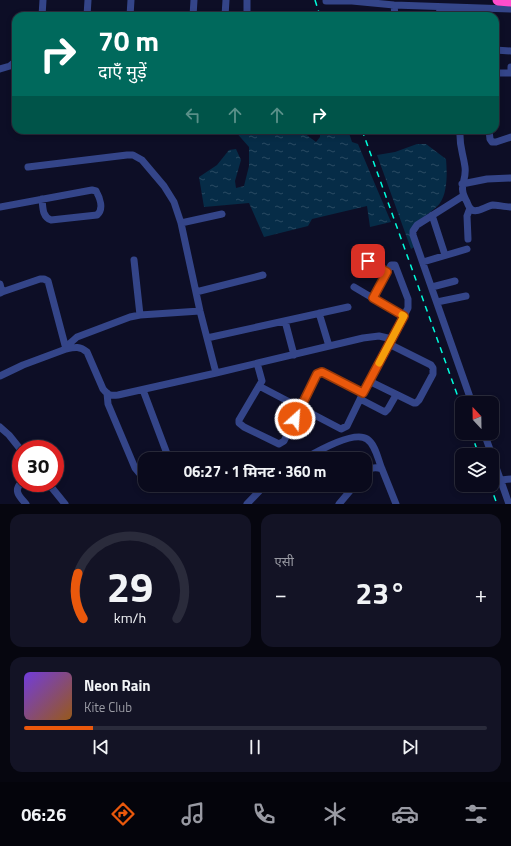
<!DOCTYPE html>
<html lang="hi">
<meta charset="utf-8">
<style>
:root{--surface:#0a0a1c;--page:#131325;--text:#f1f3f6;--muted:#999aa3;--line:#2a2b3b;--accent:#ea580c}
body{margin:0;font-family:"Titillium Web","Noto Sans Devanagari",sans-serif;background:var(--page);color:var(--text);height:100vh;display:flex;flex-direction:column;font-size:15px;white-space:nowrap}
*{box-sizing:border-box;margin:0}
p{font-size:13px;color:var(--muted)}
.icon{flex:none;width:22px;height:22px;fill:none;stroke:currentColor;stroke-width:2;stroke-linecap:round;stroke-linejoin:round}
.map{position:relative;height:504px;overflow:hidden}
.panel{display:flex;flex-direction:column;gap:10px;padding:10px;background:#06060f;flex:1}
.panel>*{flex:none}
.top-card{position:absolute;left:12px;top:12px;width:487px;height:122px;border-radius:12px;box-shadow:0 2px 6px #0003,0 0 0 1px var(--line);background:#00695c;color:#fff;overflow:hidden}
.needle{width:26px;rotate:338deg}
.fabs{position:absolute;left:455px;top:396px;display:grid;gap:8px}
.fabs a{display:grid;place-items:center;width:44px;height:44px;border-radius:8px;background:var(--surface);box-shadow:0 2px 6px #0003,0 0 0 1px var(--line);font-size:20px}
.speed{position:absolute;left:12px;top:440px;display:flex;gap:8px;font-size:20px;font-weight:700;text-align:center}
.speed>*{display:grid;place-content:center;width:52px;height:52px;border-radius:50%;background:var(--surface);box-shadow:0 2px 6px #0003,0 0 0 1px var(--line);line-height:1}
.speed .limit{border:6px solid #d22;background:#fff;color:#111}
.pin{position:absolute;display:grid;place-items:center;width:34px;height:34px;color:#fff;margin:-17px;border-radius:8px;box-shadow:0 2px 6px #0006}
.me{position:absolute;width:44px;margin:-22px;rotate:26deg;stroke-linejoin:round;filter:drop-shadow(0 0 3px #0008)}
.turn{display:flex;align-items:center;gap:14px;height:84px;padding:0 20px;font-size:18px}
.turn .icon{width:52px;height:52px;stroke-width:2.5}
.turn b{display:block;font-size:28px;line-height:34px}
.lanes{display:flex;align-items:center;height:38px;padding:0 20px;background:#0003;justify-content:center;gap:20px;direction:ltr}
.lanes .off{opacity:.35}
.big{font-size:30px;font-weight:700;line-height:1.1}
.panel .card{flex:1;display:flex;flex-direction:column;justify-content:center;gap:6px;min-width:0;padding:0 14px;border-radius:12px;background:var(--page)}
.panel .dial{align-items:center;gap:0}
.dial svg{height:104px;overflow:visible;fill:none;stroke:var(--line);stroke-width:7;stroke-linecap:round;text-anchor:middle}
.dial text{fill:var(--text);stroke:none}
.song{display:flex;align-items:center;gap:12px}
.cover{width:48px;height:48px;border-radius:6px;background:linear-gradient(135deg,hsl(260 70% 55%),hsl(30 70% 35%))}
.played{height:4px;border-radius:2px;background:linear-gradient(90deg,var(--accent) 15%,var(--line) 15%)}
.keys{display:flex;justify-content:space-around;direction:ltr}
.heat{display:flex;justify-content:space-between;align-items:center;font-size:22px;direction:ltr}
.panel .tiles{flex:1;display:grid;gap:10px;grid-template-columns:1fr 1fr}
.card:last-child{grid-column:span 2}
.trip{position:absolute;left:138px;top:452px;width:234px;height:40px;border-radius:12px;background:var(--surface);box-shadow:0 2px 6px #0003,0 0 0 1px var(--line);font-weight:700;line-height:40px;text-align:center}
.tabs{display:flex;height:64px;justify-content:space-around;align-items:center;background:#04040b;color:var(--muted)}
.tabs .icon{width:28px;height:28px}
.tabs .current{color:var(--accent)}
.tabs b{font-size:18px;color:var(--text)}
.map>svg:first-child{display:block}
</style>
<div class="map">
<svg width="511" height="504" viewBox="0 0 511 504">
<defs>
<pattern id="water-ripples" width="26" height="14" patternUnits="userSpaceOnUse"><rect width="26" height="14" fill="#062c47"/><path d="M2 4q2-2 4 0t4 0M15 11q2-2 4 0t4 0" fill="none" stroke="#294a63"/></pattern>
</defs>
<rect width="100%" height="100%" fill="#0d0e26"/>
<path fill="url(#water-ripples)" d="M234,130h66l16,12 4,-5v-7h28l4,12 6,2 33,78 -21,5 -3,-21 -55,13 -4,7 -44,11 -15,-34 -45,4 -5,-30 18,-12 12,-15 7,-1 5,11 -6,21 1,7 8,-2 5,-20v-19z
M417,144h9l20,15c1,12 2,33 -6,44 -4,6 -21,17 -27,22l6,19 -8,5 -34,-94 18,-3z"/>
<g fill="none" stroke-linecap="round" stroke-linejoin="round">
<path stroke="#344589" stroke-width="7" d="M247,0v16
M326,1h26l42,4 117,4
M394,5l1,11
M439,7l2,9
M42,16l1,-16
M87,16l1,-16
M130,16l1,-16
M193,16l1,-16
M225,16l1,-16
M495,50l16,1
M0,69l10,-3 6,-5
M495,73h16v-6
M460,130c-1,17 3,22 5,37 2,15 -8,18 2,35 1,3 2,6 5,8 6,3 14,-4 21,-5 3,0 14,2 18,2
M489,130l1,9 2,3h4l15,-5
M28,167l99,-12h6l9,5 22,26 10,16 7,21 19,88 16,62 147,-35 16,-2 13,3
M462,184l25,-5 24,-1
M463,196l-46,29 -4,6v4l59,168
M0,207l92,-17 4,1c4,7 8,18 1,24l-46,5c-9,-3 -8,-13 -9,-21
M432,215l13,40
M181,223l41,-9
M468,239l-1,-23 3,-8
M134,260l6,55
M368,261l19,11
M423,262l44,-13
M0,284l2,8 -2,1
M354,287l49,29
M432,287l23,-6
M2,292l38,-13h4l4,2 18,68c9,-2 14,-3 21,3l16,37c5,6 7,7 15,6l98,-22
M196,292l67,-17
M437,302l29,-6
M319,313l10,33
M285,321l9,34
M207,338l141,-31
M257,363l5,18 -23,39v3l5,4 35,17 5,-3 33,-67 5,-2 41,21 45,-85v-9l-13,-34h-4l-18,33
M0,376l23,-11 43,-16 2,-4 9,-8 53,-20 10,-2 60,-4
M369,381l45,22h2l3,-3 14,-26v-6l-2,-3 -42,-21
M259,386l82,43 6,-3 16,-33
M143,390l26,69
M107,393l1,11 27,64 5,6h5
M360,399l25,13 3,-3 8,-14
M0,427l9,8 12,15
M484,433l8,22
M492,456l17,48
M304,459c12,-7 50,-29 63,-20 9,6 11,21 15,30
M365,474c5,-6 9,-8 17,-5l14,35
M501,480l10,-1
M21,483c-8,8 -1,14 5,21
M48,483l17,21
M247,504l18,-19
M339,504l16,-19"/>
<path stroke="#ff4dcc" stroke-width="11" d="M498,0l13,1"/>
<path stroke="#00fddc" stroke-width="1.5" stroke-dasharray="6 5" stroke-linecap="butt" d="M315,0l5,16
M362,130l100,278
M471,433l8,22
M490,485l7,19"/>
</g>
<g fill="none" stroke-linecap="round" stroke-linejoin="round">
<defs>
<path id="route" d="M295,419l22,-45 5,-2 41,21 41,-77 -31,-18 14,-26 -19,-11"/>
</defs>
<use href="#route" stroke="#983908" stroke-width="10"/>
<use href="#route" stroke="#ea580c" stroke-width="7"/>
<path stroke="#f59e0b" stroke-width="7" d="M379,363l25,-47 -2,-1"/>
</g>
</svg>
<div class="fabs">
<a><svg class="needle" viewBox="-14 -14 28 28"><path d="M0-13l5 13h-10z" fill="#e53935"/><path d="M0 13l5-13h-10z" fill="#999aa3"/></svg></a>
<a><svg class="icon" aria-label="layers" viewBox="0 0 24 24"><path d="M12 4l9 5-9 5-9-5zM3 14l9 5 9-5"/></svg></a>
</div>
<div class="speed"><div class="limit">30</div></div>
<div class="pin" style="left:368px;top:261px;background:#d93025"><svg class="icon" aria-label="arrive" viewBox="0 0 24 24"><path d="M6 21V4h12l-3 4 3 4H6"/></svg></div>
<svg class="me" style="left:295px;top:419px" viewBox="-20 -20 40 40"><circle r="17" fill="#ea580c" stroke="#fff" stroke-width="3"/><path d="M0-11L8 9 0 5-8 9z" fill="#fff"/></svg>
<div class="trip">06:27 · 1 मिनट · 360 m</div>
<div class="top-card">
<div class="turn"><svg class="icon" aria-label="right" viewBox="0 0 24 24"><path d="M7 20v-9h11M14 6l5 5-5 5"/></svg><div><b>70 m</b>दाएँ मुड़ें</div></div>
<div class="lanes"><svg class="icon off" aria-label="left" viewBox="0 0 24 24"><path d="M17 20v-9H6M10 6l-5 5 5 5"/></svg><svg class="icon off" aria-label="ahead" viewBox="0 0 24 24"><path d="M12 20V5M6 11l6-6 6 6"/></svg><svg class="icon off" aria-label="ahead" viewBox="0 0 24 24"><path d="M12 20V5M6 11l6-6 6 6"/></svg><svg class="icon" aria-label="right" viewBox="0 0 24 24"><path d="M7 20v-9h11M14 6l5 5-5 5"/></svg></div>
</div>
</div>
<section class="panel">
<div class="tiles">
<div class="card dial"><svg viewBox="0 0 100 80">
<path d="M14 69A42 42 0 1 1 86 69"/>
<path d="M14 69A42 42 0 0 1 10 34" stroke="#ea580c"/>
<text x="50" y="56" font-size="32" font-weight="700">29</text>
<text x="50" y="72" font-size="11">km/h</text>
</svg></div>
<div class="card"><p>एसी</p>
<div class="heat"><a>−</a><b class="big">23°</b><a>+</a></div>
</div>
<div class="card">
<div class="song"><i class="cover"></i><div><b>Neon Rain</b><p>Kite Club</p></div></div>
<div class="played"></div>
<div class="keys"><svg class="icon" aria-label="previous" viewBox="0 0 24 24"><path d="M18 5L8 12l10 7zM5 5v14"/></svg><svg class="icon" aria-label="pause" viewBox="0 0 24 24"><path d="M8 5v14M16 5v14"/></svg><svg class="icon" aria-label="next" viewBox="0 0 24 24"><path d="M6 5l10 7-10 7zM19 5v14"/></svg></div>
</div>
</div>
</section>
<nav class="tabs">
<b>06:26</b>
<svg class="icon current" aria-label="directions" viewBox="0 0 24 24"><path d="M12 3l9 9-9 9-9-9zM9 14v-3h6M13 9l2 2-2 2"/></svg>
<svg class="icon" aria-label="music" viewBox="0 0 24 24"><path d="M9 18V5l10-2v13"/><circle cx="6" cy="18" r="3"/><circle cx="16" cy="16" r="3"/></svg>
<svg class="icon" aria-label="phone" viewBox="0 0 24 24"><path d="M5 4h4l2 5-3 2q2 4 5 5l2-3 5 2v4C11 20 4 13 5 4z"/></svg>
<svg class="icon" aria-label="climate" viewBox="0 0 24 24"><path d="M12 3v18M4 7l16 10M4 17L20 7"/></svg>
<svg class="icon" aria-label="car" viewBox="0 0 24 24"><path d="M5 17H2v-5l4-1 3-4h7l3 4 3 1v5h-3M9 17h6M6 11h13"/><circle cx="7" cy="17" r="2"/><circle cx="17" cy="17" r="2"/></svg>
<svg class="icon" aria-label="filters" viewBox="0 0 24 24"><path d="M4 7h16M4 17h16"/><circle cx="9" cy="7" r="2"/><circle cx="15" cy="17" r="2"/></svg>
</nav>
